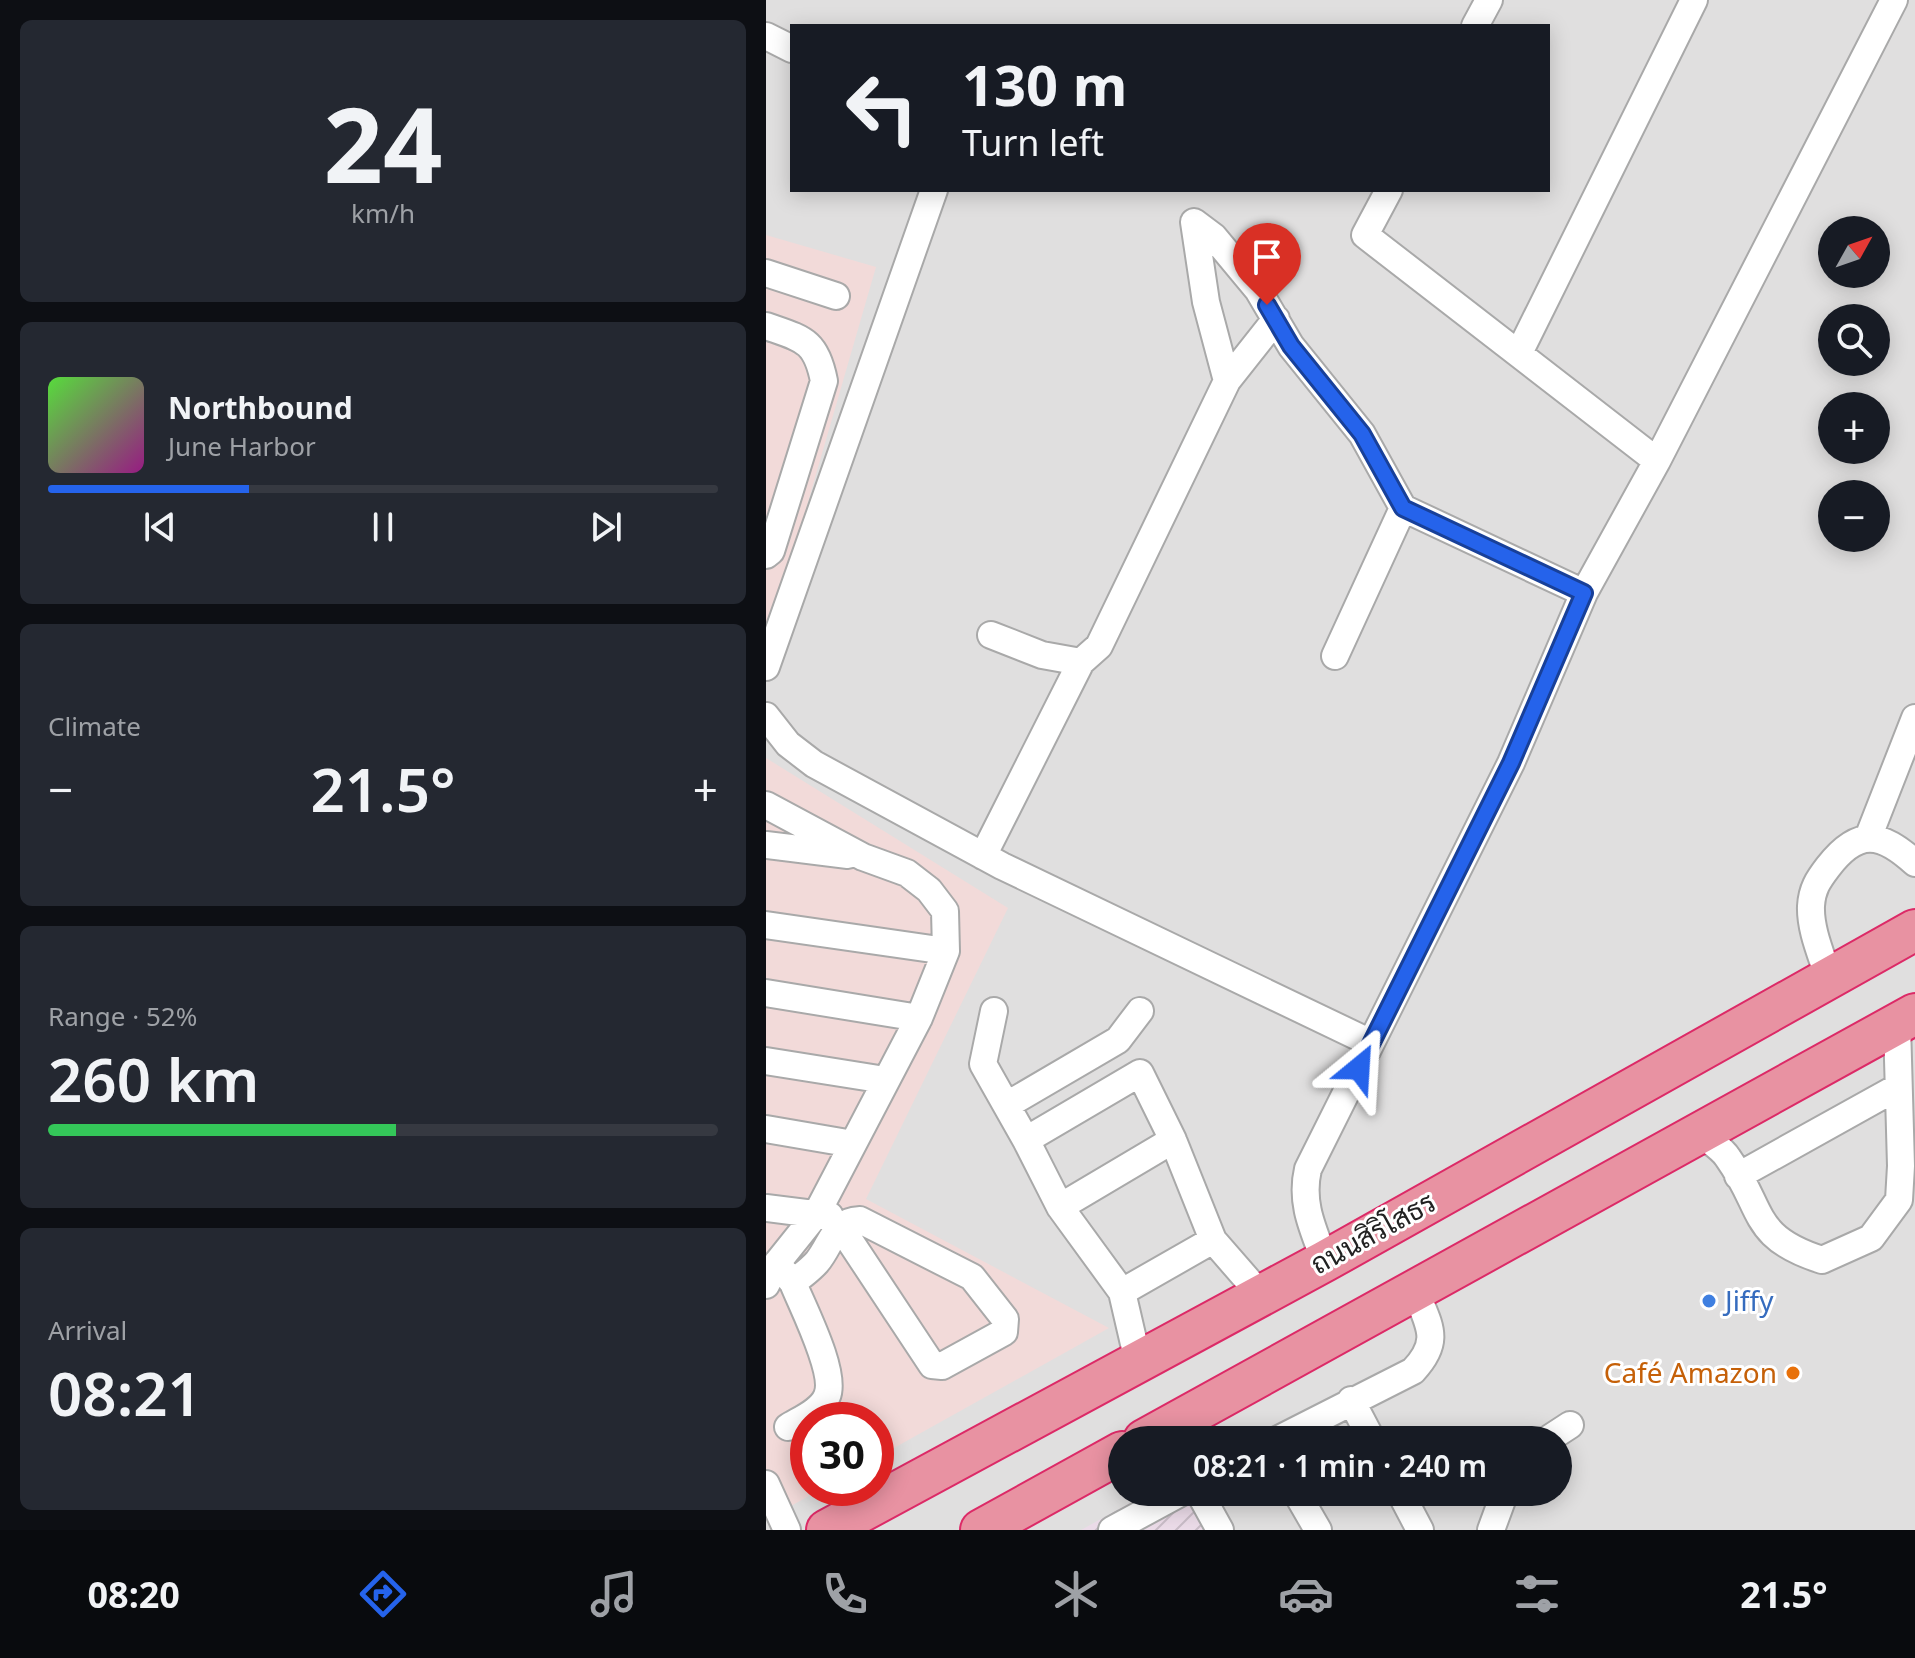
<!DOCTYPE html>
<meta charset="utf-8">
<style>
:root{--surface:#171b24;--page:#242831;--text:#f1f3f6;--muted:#9ea1a6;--line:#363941;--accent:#2563eb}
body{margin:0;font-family:"Noto Sans",Sarabun,sans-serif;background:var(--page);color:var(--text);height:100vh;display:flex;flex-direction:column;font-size:30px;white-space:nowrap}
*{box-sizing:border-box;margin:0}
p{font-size:26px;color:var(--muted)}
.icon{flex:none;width:44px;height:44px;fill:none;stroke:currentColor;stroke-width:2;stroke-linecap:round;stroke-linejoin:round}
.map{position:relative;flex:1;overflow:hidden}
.details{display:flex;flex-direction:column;gap:20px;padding:20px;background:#0d0f14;width:766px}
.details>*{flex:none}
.top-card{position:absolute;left:24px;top:24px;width:760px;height:168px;border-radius:0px;box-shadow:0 4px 20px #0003;background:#171b24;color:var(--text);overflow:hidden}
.needle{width:52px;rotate:50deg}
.fabs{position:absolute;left:1052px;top:216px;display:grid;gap:16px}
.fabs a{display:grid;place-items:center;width:72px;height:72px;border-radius:50%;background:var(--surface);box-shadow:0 4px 20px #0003;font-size:40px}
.speed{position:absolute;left:24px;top:1402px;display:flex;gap:16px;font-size:40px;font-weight:700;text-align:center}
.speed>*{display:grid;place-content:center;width:104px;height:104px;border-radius:50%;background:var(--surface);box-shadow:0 4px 20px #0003;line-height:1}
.speed .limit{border:12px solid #d22;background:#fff;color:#111}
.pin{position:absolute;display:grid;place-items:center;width:68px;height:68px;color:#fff;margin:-82px -34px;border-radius:50% 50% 50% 0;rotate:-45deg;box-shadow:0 0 8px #0007}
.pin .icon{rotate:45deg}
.me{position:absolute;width:88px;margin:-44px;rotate:27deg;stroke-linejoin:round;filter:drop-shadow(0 0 6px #0008)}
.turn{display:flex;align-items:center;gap:28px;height:168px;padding:0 40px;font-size:36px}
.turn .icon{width:104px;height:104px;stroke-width:2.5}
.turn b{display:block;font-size:56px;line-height:68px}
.big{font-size:60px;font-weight:600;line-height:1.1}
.details .widget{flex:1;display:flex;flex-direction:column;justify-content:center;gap:12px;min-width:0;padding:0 28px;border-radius:12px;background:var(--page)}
.details .dial{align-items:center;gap:0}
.dial b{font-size:104px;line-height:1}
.song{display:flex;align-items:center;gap:24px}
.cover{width:96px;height:96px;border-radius:12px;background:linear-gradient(135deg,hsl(110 70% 55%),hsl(310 70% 35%))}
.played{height:8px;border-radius:4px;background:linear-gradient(90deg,var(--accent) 30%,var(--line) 30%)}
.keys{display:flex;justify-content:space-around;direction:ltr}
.heat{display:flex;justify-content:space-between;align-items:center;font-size:44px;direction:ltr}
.charge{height:12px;border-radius:6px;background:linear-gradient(90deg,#34c759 52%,var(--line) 0)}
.trip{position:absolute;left:342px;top:1426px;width:464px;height:80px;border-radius:40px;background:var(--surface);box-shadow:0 4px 20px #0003;font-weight:600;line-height:80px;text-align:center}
.tab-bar{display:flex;height:128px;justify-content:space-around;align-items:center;background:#090b0e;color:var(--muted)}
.tab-bar .icon{width:56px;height:56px}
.tab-bar .current{color:var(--accent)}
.tab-bar b{font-size:36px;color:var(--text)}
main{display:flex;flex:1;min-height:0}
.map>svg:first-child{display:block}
</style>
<main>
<section class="details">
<div class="widget dial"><b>24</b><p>km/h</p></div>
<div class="widget">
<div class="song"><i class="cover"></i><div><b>Northbound</b><p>June Harbor</p></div></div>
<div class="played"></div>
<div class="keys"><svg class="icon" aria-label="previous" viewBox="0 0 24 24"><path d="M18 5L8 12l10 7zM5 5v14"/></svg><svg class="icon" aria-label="pause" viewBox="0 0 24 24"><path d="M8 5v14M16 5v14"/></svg><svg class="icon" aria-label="next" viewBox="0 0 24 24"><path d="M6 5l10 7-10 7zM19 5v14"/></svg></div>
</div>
<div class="widget"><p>Climate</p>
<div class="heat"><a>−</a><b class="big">21.5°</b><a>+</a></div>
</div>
<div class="widget"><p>Range · 52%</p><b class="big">260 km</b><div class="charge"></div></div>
<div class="widget"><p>Arrival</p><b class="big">08:21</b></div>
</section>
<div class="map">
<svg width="1149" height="1530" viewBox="0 0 1149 1530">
<defs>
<pattern id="industrial-furrows" width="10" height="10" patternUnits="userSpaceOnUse" patternTransform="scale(2)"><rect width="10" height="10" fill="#ebdbe8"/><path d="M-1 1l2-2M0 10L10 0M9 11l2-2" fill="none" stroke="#c9bcc7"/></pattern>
</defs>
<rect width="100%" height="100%" fill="#f2efe9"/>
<path fill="#e0dfdf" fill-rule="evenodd" d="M0,0h1149v1530h-1149zM26,26h756v164h-756zM1066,230h44v44h-44zM1066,318h44v44h-44zM1066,406h44v44h-44zM1066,494h44v44h-44zM42,1420h68v68h-68zM356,1440h436v52h-436z"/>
<path fill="#f2dad9" d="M0,235l110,32 -110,380z
M0,758l242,150 -142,291 243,129 -233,130v-38h-68v68h15l-57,32z"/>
<path fill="url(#industrial-furrows)" d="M384,1492h46l19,38h-134z"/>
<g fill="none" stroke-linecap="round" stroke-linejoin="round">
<defs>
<path id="minor" d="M709,26l14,-26
M0,36l26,13
M428,222l20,15 44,53 33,56 71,88 41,74
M428,222l12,80 21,79
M0,273l70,23
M0,326c37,13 50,14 58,55l-53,170 -5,4
M753,353l175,-353
M891,461l237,-461
M225,635l51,20 39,7 18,-16 128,-265 49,-62
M569,656l68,-148 181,85
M0,667l168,-477
M0,716l22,28 26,20 188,102 369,177
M0,805l97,52 44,16 22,17 16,21 1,40 -27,67 -102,195 -40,50 -11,22
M1102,838l47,-120
M0,845l82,10
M217,856l98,-194
M0,925l180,26
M1063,979c-7,-23 -19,-49 -18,-73 1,-17 7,-26 17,-39 30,-39 53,-35 87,-4
M0,993l153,25
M228,1011l-11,53 43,76
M0,1061l119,19
M241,1105l111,-65 22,-29
M0,1129l87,15
M934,1133c9,8 22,15 28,25 37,52 22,79 94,102l49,-22 28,-38 2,-34 -4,-142
M972,1176l160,-89
M294,1207l113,-67
M0,1208l64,8
M559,1261c-12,-32 -25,-58 -17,-92l203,-406 73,-170 73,-132 -292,-226 24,-45
M11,1263l16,20c8,-7 17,-13 24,-21 15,-18 16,-41 43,-42l112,57 33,42 -1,13 -62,34 -10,-1 -92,-139
M356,1292l91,-52
M372,1361l-16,-69 -62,-85 -34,-67 114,-67 33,67 40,100 47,54
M585,1400l21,40
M22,1427c13,-8 33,-16 39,-31 10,-23 -24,-88 -34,-113
M511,1440l136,-69c29,-31 16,-45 2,-81
M781,1440l23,-15
M0,1484l21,46
M433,1492l21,38
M530,1492l22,38
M634,1492l20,38
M346,1530l70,-38
M725,1530l14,-38"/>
<path id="highway" d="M378,1440l771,-426
M61,1530l498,-269 590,-331
M215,1530l141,-78"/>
</defs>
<use href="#minor" stroke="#a9a9a9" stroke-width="30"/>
<use href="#highway" stroke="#dc2a67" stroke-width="44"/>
<use href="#minor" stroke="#fff" stroke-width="26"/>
<use href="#highway" stroke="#e892a2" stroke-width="40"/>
</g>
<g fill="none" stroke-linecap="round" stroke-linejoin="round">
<defs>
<path id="route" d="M501,305l24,41 71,88 41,74 181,85 -73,170 -152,305"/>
</defs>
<use href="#route" stroke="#184099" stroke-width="20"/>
<use href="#route" stroke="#2563eb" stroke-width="14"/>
</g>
<circle fill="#3f7fe0" stroke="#fff" stroke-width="3" cx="943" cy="1301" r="8"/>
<circle fill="#e8710a" stroke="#fff" stroke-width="3" cx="1027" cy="1373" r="8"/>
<g text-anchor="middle" stroke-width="6" stroke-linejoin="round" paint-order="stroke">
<g font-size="28" fill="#222" stroke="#fff">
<text transform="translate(607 1233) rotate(-29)" y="10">ถนนสิริโสธร</text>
</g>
<g font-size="28" fill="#366cbe" stroke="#fff" text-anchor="start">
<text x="959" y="1311">Jiffy</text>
</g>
<g font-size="28" fill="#c56008" stroke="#fff" text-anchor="end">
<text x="1011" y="1383">Café Amazon</text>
</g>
</g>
</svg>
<div class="fabs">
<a><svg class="needle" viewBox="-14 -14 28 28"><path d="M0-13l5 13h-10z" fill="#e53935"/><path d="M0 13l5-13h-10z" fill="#9ea1a6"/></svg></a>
<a><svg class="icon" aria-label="search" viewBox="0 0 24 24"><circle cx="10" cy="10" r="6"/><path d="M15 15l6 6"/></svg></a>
<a>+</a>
<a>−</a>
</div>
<div class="speed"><div class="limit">30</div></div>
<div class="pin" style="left:501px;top:305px;background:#d93025"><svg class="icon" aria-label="arrive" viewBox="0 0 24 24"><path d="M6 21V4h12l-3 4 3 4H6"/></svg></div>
<svg class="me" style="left:593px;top:1068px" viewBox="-20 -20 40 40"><path d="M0-17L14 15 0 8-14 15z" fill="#2563eb" stroke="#fff" stroke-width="4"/></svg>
<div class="trip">08:21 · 1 min · 240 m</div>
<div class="top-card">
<div class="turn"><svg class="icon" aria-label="left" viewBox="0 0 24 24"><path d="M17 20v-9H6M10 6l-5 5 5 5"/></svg><div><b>130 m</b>Turn left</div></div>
</div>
</div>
</main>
<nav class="tab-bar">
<b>08:20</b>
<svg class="icon current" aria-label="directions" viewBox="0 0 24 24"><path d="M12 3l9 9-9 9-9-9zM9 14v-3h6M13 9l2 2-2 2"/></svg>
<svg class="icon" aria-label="music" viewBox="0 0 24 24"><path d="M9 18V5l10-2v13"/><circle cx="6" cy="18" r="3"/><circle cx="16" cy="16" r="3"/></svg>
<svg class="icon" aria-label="phone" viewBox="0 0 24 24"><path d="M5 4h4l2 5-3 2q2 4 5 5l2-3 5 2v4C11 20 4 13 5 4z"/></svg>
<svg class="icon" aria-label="climate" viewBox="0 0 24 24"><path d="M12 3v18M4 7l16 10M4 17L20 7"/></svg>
<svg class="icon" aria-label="car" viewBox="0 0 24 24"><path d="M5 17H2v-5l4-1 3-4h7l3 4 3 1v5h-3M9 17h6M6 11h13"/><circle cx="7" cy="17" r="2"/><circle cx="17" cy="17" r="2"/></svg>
<svg class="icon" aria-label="filters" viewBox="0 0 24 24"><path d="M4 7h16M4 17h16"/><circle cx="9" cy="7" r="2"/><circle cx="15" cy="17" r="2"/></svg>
<b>21.5°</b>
</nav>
